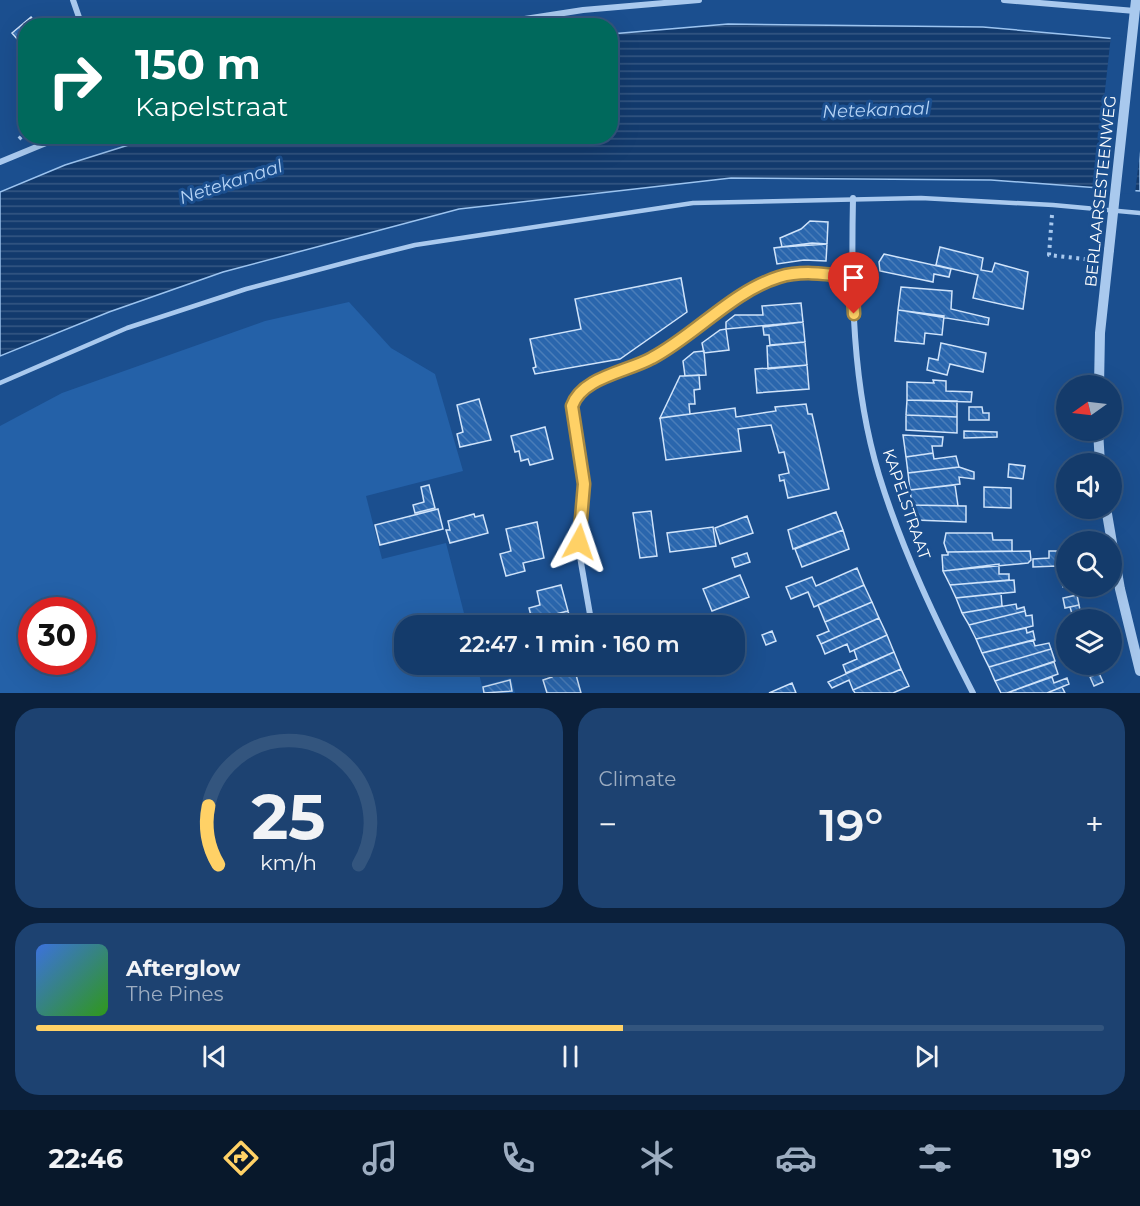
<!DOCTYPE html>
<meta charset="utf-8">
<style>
:root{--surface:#143b6b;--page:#1d4271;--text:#f1f3f6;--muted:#9dadc1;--line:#33557e;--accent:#ffd166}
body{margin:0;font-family:Montserrat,sans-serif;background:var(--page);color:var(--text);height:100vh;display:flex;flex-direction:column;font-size:22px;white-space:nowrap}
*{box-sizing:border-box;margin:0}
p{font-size:20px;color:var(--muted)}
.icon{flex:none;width:33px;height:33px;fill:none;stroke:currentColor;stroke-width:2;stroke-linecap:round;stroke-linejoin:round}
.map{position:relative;height:693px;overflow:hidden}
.sheet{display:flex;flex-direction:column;gap:15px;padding:15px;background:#0b203b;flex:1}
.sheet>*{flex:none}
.top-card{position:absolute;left:18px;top:18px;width:600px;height:126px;border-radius:24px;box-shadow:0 6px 24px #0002,0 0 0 2px var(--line);background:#00695c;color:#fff;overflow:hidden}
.needle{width:39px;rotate:256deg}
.buttons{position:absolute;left:1056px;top:375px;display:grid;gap:12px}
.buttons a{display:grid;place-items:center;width:66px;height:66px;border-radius:50%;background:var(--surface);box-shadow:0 6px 24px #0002,0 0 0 2px var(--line);font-size:30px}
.speed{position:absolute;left:18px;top:597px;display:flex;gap:12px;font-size:30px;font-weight:700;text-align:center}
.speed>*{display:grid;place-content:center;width:78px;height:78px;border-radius:50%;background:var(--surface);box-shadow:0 6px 24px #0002,0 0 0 2px var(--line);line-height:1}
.speed .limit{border:9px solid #d22;background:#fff;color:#111}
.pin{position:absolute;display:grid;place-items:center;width:51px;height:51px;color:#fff;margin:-62px -26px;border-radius:50% 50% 50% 0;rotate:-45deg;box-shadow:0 0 6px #0007}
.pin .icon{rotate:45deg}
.me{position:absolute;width:66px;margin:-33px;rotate:5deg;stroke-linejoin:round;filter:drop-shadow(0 0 4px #0008)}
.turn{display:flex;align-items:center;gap:21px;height:126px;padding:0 18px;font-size:27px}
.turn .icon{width:78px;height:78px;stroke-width:2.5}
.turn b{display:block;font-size:42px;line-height:51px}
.big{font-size:45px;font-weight:600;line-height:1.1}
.sheet .tile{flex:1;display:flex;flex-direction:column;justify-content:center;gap:9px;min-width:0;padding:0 21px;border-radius:24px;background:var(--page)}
.sheet .dial{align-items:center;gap:0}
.dial svg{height:156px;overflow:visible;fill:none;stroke:var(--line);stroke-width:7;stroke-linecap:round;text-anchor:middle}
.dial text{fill:var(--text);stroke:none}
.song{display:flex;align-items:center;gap:18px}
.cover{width:72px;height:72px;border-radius:9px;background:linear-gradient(135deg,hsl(220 70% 55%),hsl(110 70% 35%))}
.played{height:6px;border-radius:3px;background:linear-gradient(90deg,var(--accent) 55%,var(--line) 55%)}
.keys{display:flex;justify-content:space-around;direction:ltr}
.heat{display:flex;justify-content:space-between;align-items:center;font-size:33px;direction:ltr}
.sheet .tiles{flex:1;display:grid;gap:15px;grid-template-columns:1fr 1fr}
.tile:last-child{grid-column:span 2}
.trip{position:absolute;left:394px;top:615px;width:351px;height:60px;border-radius:24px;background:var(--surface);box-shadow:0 6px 24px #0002,0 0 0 2px var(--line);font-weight:600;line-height:60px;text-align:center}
.dock{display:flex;height:96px;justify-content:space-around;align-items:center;background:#08182b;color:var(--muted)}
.dock .icon{width:42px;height:42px}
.dock .selected{color:var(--accent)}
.dock b{font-size:27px;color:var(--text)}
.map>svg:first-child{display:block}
</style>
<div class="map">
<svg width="1140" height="693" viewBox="0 0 1140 693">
<defs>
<pattern id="water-rules" width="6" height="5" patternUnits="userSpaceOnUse" patternTransform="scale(1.5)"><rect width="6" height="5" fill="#123a6d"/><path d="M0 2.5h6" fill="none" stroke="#365883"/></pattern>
<pattern id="building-back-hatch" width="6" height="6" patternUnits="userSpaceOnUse" patternTransform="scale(1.5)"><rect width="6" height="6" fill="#2a66ad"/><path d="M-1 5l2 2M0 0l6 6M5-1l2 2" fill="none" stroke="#4a7db9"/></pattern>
</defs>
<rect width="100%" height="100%" fill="#1b4f8f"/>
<path fill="#2461a8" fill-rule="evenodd" d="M349,302l42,46 44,26 28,97 -97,25 16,63 64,-16 21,82 -62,1v38l72,1 5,21 29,-8 4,15h-515v-267l62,-33 203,-72zM32,610h50v52h-50z"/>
<path fill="url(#water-rules)" stroke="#9cc4f0" stroke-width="1.5" d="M728,24l255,3 157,14v150l-149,-11 -260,-2 -272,31 -236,63 -114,40 -109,44v-164l65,-27 89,-28 456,-1 1,-102z"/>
<path fill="#1b4f8f" d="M1111,35l29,3v113l-5,43 -41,-3z"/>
<path fill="url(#building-back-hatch)" stroke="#cfe3fa" stroke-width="1.5" d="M31,17l7,9h-12v23l-14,-16z
M810,221l18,1 -1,22 -45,3 -2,-9 21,-9z
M812,243l15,1 -1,17 -22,-1 -27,4 -3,-16z
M940,247l43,11 -2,12 11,2 3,-9 33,9 -5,37 -50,-11 5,-23 -42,-10z
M884,254l67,15 -2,8 -15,-3 -1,8 -53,-11 -1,-9z
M681,278l6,34 -67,47 -85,15 -2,-6 3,-1 -6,-28 51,-10 -6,-30z
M901,287l51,4 -1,18 38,9 -1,7 -90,-15z
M801,303l2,19 -77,7v-7l9,-7h28l-1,-9z
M898,310l46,6 -2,19 -17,-2 -1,11 -29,-3z
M803,322l2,20 -35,3 -1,-10h-5l-1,-8z
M726,329l3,21 -25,3 -2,-10 18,-13z
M805,342l2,23 -39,4 -1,-23z
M941,343l45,10 -3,19 -33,-8 -3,11 -20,-5 2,-12 9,2z
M704,351l2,24 -21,1 -2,-15 11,-9z
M807,365l2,24 -52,4 -2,-24z
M699,375l1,14 -6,1 1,14h-6l1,10 -30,4 20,-42z
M933,380l13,1v10l26,1 -1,10 -64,-2v-18l27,1z
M479,399l12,41 -31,7 -3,-13 6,-2 -6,-27z
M907,400l50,1v16l-51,-2z
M806,404l2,10h4l17,75 -41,9 -4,-18 -4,1 -1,-6 10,-2 -5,-21 -5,1 -8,-28 -33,4 3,22 -75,9 -6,-42 75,-10 1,9 40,-6 -1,-4z
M969,407h13l1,6h6v7h-20z
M906,415l51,2v16l-51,-3z
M545,427l8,32 -23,6 -2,-6 -7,2 -2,-10 -4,1 -4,-16z
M964,431l33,1v5l-33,1z
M903,435l40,2 -1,9h-10l1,7 -27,4z
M933,453l1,6 22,-3 3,11 -51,6 -2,-16z
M1009,464l16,2 -2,13 -15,-2z
M959,467l15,5v7l-15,-2 1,7 -50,6 -2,-17z
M429,485l6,23 -20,5 -2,-8 11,-3 -3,-15z
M955,485l3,21 -46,-1 -2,-15z
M984,487l27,1v20l-27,-1z
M912,505l54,1v16l-51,-2z
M438,509l5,20 -63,16 -5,-20z
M651,511l6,45 -17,2 -7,-45z
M836,512l7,18 -50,19 -5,-19z
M474,514l1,3 8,-2 5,18 -38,10 -4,-13h4l-2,-9z
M747,516l6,17 -33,11 -5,-16z
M537,522l7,36 -21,5 2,8 -19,5 -6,-22 11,-3 -5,-22z
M713,527l3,19 -46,6 -3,-19z
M843,530l6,19 -47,18 -7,-18z
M946,533h46l1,7h19v11l-65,1 -3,-9z
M1030,551l1,9 -3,3 -85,8 -1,-16h6v-3z
M1049,551h17l2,35 -5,1 -6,-21 -24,1v-8l16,-1z
M747,553l3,9 -15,5 -3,-9z
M999,564v10h10v6l-59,5 -7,-14z
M857,568l7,17 -50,22 -6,-15 -17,7 -5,-12 26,-10 4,9z
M740,575l9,22 -37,14 -9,-22z
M1014,580l1,12 -59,6 -6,-13z
M561,585l7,26 -36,9 -3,-12 11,-3 -3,-14z
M864,585l8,17 -47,20 -7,-17z
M1001,593l1,13 -40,7 -6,-15z
M1077,595l2,10 -14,3 -2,-10z
M872,602l7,16 -58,26 -4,-8 12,-5 -4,-9z
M1016,604l1,5 7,-2 1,4 -56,14 -7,-12z
M1079,605l2,10 -8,2 -3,-10z
M568,611l4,15h-39l-1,-6z
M1025,611l1,5 6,-1 1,11 -57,13 -7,-14z
M879,618l8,17 -37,17 -3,-8 -22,10 -4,-10z
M416,620l1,6h-11v-4z
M1026,628l1,5 6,-2 2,9 -53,13 -6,-14z
M772,631l4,10 -10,4 -4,-10z
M887,635l7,17 -48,21 -3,-8 14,-6 -3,-9z
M1033,640l2,6 14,-3 2,6 -62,18 -7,-14z
M1051,649l4,12 -60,20 -6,-14z
M894,652l7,17 -48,21 -4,-10 -17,8 -4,-6z
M1054,662l4,12 -51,19h-6l-6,-12z
M566,664h7l8,29h-34l-4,-13 9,-3 -2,-8z
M1096,664l3,9 -8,3 -4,-9z
M901,669l8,17 -16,7h-38l-2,-3z
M1099,673l4,9 -9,4 -4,-9z
M1052,677l2,6 13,-5 2,6 -22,9h-40z
M510,680l2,11 -28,2 -1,-6z
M792,683l4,10h-27z
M1062,687l3,6h-18z"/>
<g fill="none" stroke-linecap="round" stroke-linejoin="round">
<path stroke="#a9c9ee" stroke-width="4" stroke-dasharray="3 4.5" stroke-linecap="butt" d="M19,139l7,-7
M1052,215l-3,40 44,5"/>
<path stroke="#a9c9ee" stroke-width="4.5" d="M0,383l127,-55 119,-39 113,-30 56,-14 278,-42 228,-5 132,7 87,8"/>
<path stroke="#a9c9ee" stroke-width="6" d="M73,0l9,26
M1004,0l131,11
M480,26l103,-16 116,-10
M0,162l63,-26
M853,198c-2,92 -1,188 26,277 23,75 58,148 94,218
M592,626l-13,-75 -1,-18 6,-49 -12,-78 7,-15 12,-7 64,-27 95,-66 26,-13 35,-5 41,4"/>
<path stroke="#a9c9ee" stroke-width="10" d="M1099,386l1,-53 9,-83
M1098,430l2,34
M1106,508l14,81 20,82"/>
<path stroke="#a9c9ee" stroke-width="10" d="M1109,250l27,-250"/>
</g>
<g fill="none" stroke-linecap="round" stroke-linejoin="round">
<defs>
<path id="route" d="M579,542l5,-58 -12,-78c10,-29 55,-34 80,-48 42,-22 81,-67 127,-81 23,-7 48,-3 73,0l2,37"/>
</defs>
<use href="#route" stroke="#a68842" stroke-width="15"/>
<use href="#route" stroke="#ffd166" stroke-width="10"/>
</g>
<g text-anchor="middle" stroke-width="6" stroke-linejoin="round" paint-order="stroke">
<g font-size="16" fill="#fff" stroke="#1b4f8f">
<text transform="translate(1100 191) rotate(-84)" y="6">BERLAARSESTEENWEG</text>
<text transform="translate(907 504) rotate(71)" y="6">KAPELSTRAAT</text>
</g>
<g font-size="18" font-style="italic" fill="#b5d3f5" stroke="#1b4f8f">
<text transform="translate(876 110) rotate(-2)" y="6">Netekanaal</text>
<text transform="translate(231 182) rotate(-18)" y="6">Netekanaal</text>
</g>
</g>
</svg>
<div class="buttons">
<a><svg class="needle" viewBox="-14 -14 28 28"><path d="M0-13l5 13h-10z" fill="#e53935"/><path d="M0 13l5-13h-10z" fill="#9dadc1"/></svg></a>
<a><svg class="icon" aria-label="sound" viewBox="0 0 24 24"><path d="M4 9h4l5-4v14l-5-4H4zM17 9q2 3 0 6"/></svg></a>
<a><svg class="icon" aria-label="search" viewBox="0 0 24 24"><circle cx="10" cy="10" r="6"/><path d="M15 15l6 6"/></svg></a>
<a><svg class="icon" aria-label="layers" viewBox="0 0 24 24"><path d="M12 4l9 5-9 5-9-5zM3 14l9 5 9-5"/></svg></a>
</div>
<div class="speed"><div class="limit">30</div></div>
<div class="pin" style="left:854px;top:314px;background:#d93025"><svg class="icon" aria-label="arrive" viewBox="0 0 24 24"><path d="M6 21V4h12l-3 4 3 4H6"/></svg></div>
<svg class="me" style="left:579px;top:542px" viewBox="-20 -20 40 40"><path d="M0-17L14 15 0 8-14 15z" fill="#ffd166" stroke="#fff" stroke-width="4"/></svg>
<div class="trip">22:47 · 1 min · 160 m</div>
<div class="top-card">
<div class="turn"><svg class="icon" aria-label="right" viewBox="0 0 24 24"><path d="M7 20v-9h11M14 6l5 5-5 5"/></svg><div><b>150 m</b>Kapelstraat</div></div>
</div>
</div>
<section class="sheet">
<div class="tiles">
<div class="tile dial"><svg viewBox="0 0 100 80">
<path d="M14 69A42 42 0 1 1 86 69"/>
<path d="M14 69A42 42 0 0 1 9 39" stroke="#ffd166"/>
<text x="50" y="56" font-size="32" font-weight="700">25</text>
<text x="50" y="72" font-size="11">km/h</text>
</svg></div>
<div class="tile"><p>Climate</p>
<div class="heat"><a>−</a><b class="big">19°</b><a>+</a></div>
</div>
<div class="tile">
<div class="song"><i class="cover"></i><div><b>Afterglow</b><p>The Pines</p></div></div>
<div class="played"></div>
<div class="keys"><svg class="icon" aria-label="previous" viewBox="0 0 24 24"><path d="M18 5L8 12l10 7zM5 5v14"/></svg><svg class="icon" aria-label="pause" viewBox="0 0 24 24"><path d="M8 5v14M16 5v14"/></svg><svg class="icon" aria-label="next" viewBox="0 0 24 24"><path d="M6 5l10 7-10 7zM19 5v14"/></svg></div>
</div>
</div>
</section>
<nav class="dock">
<b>22:46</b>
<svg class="icon selected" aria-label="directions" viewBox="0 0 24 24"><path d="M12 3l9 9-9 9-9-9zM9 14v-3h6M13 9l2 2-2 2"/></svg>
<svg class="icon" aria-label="music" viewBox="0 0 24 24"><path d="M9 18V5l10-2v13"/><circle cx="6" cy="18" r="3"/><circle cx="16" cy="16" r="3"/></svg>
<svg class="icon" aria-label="phone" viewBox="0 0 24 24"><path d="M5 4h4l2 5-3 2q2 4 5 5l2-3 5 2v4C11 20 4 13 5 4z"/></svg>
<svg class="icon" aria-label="climate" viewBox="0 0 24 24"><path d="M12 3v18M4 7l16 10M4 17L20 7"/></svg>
<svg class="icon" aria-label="car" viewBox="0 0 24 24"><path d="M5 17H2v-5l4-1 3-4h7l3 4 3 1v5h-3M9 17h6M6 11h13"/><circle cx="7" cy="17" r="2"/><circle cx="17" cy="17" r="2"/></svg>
<svg class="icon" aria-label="filters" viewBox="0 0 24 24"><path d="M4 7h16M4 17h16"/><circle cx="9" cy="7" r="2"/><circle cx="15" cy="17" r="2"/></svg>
<b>19°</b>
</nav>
